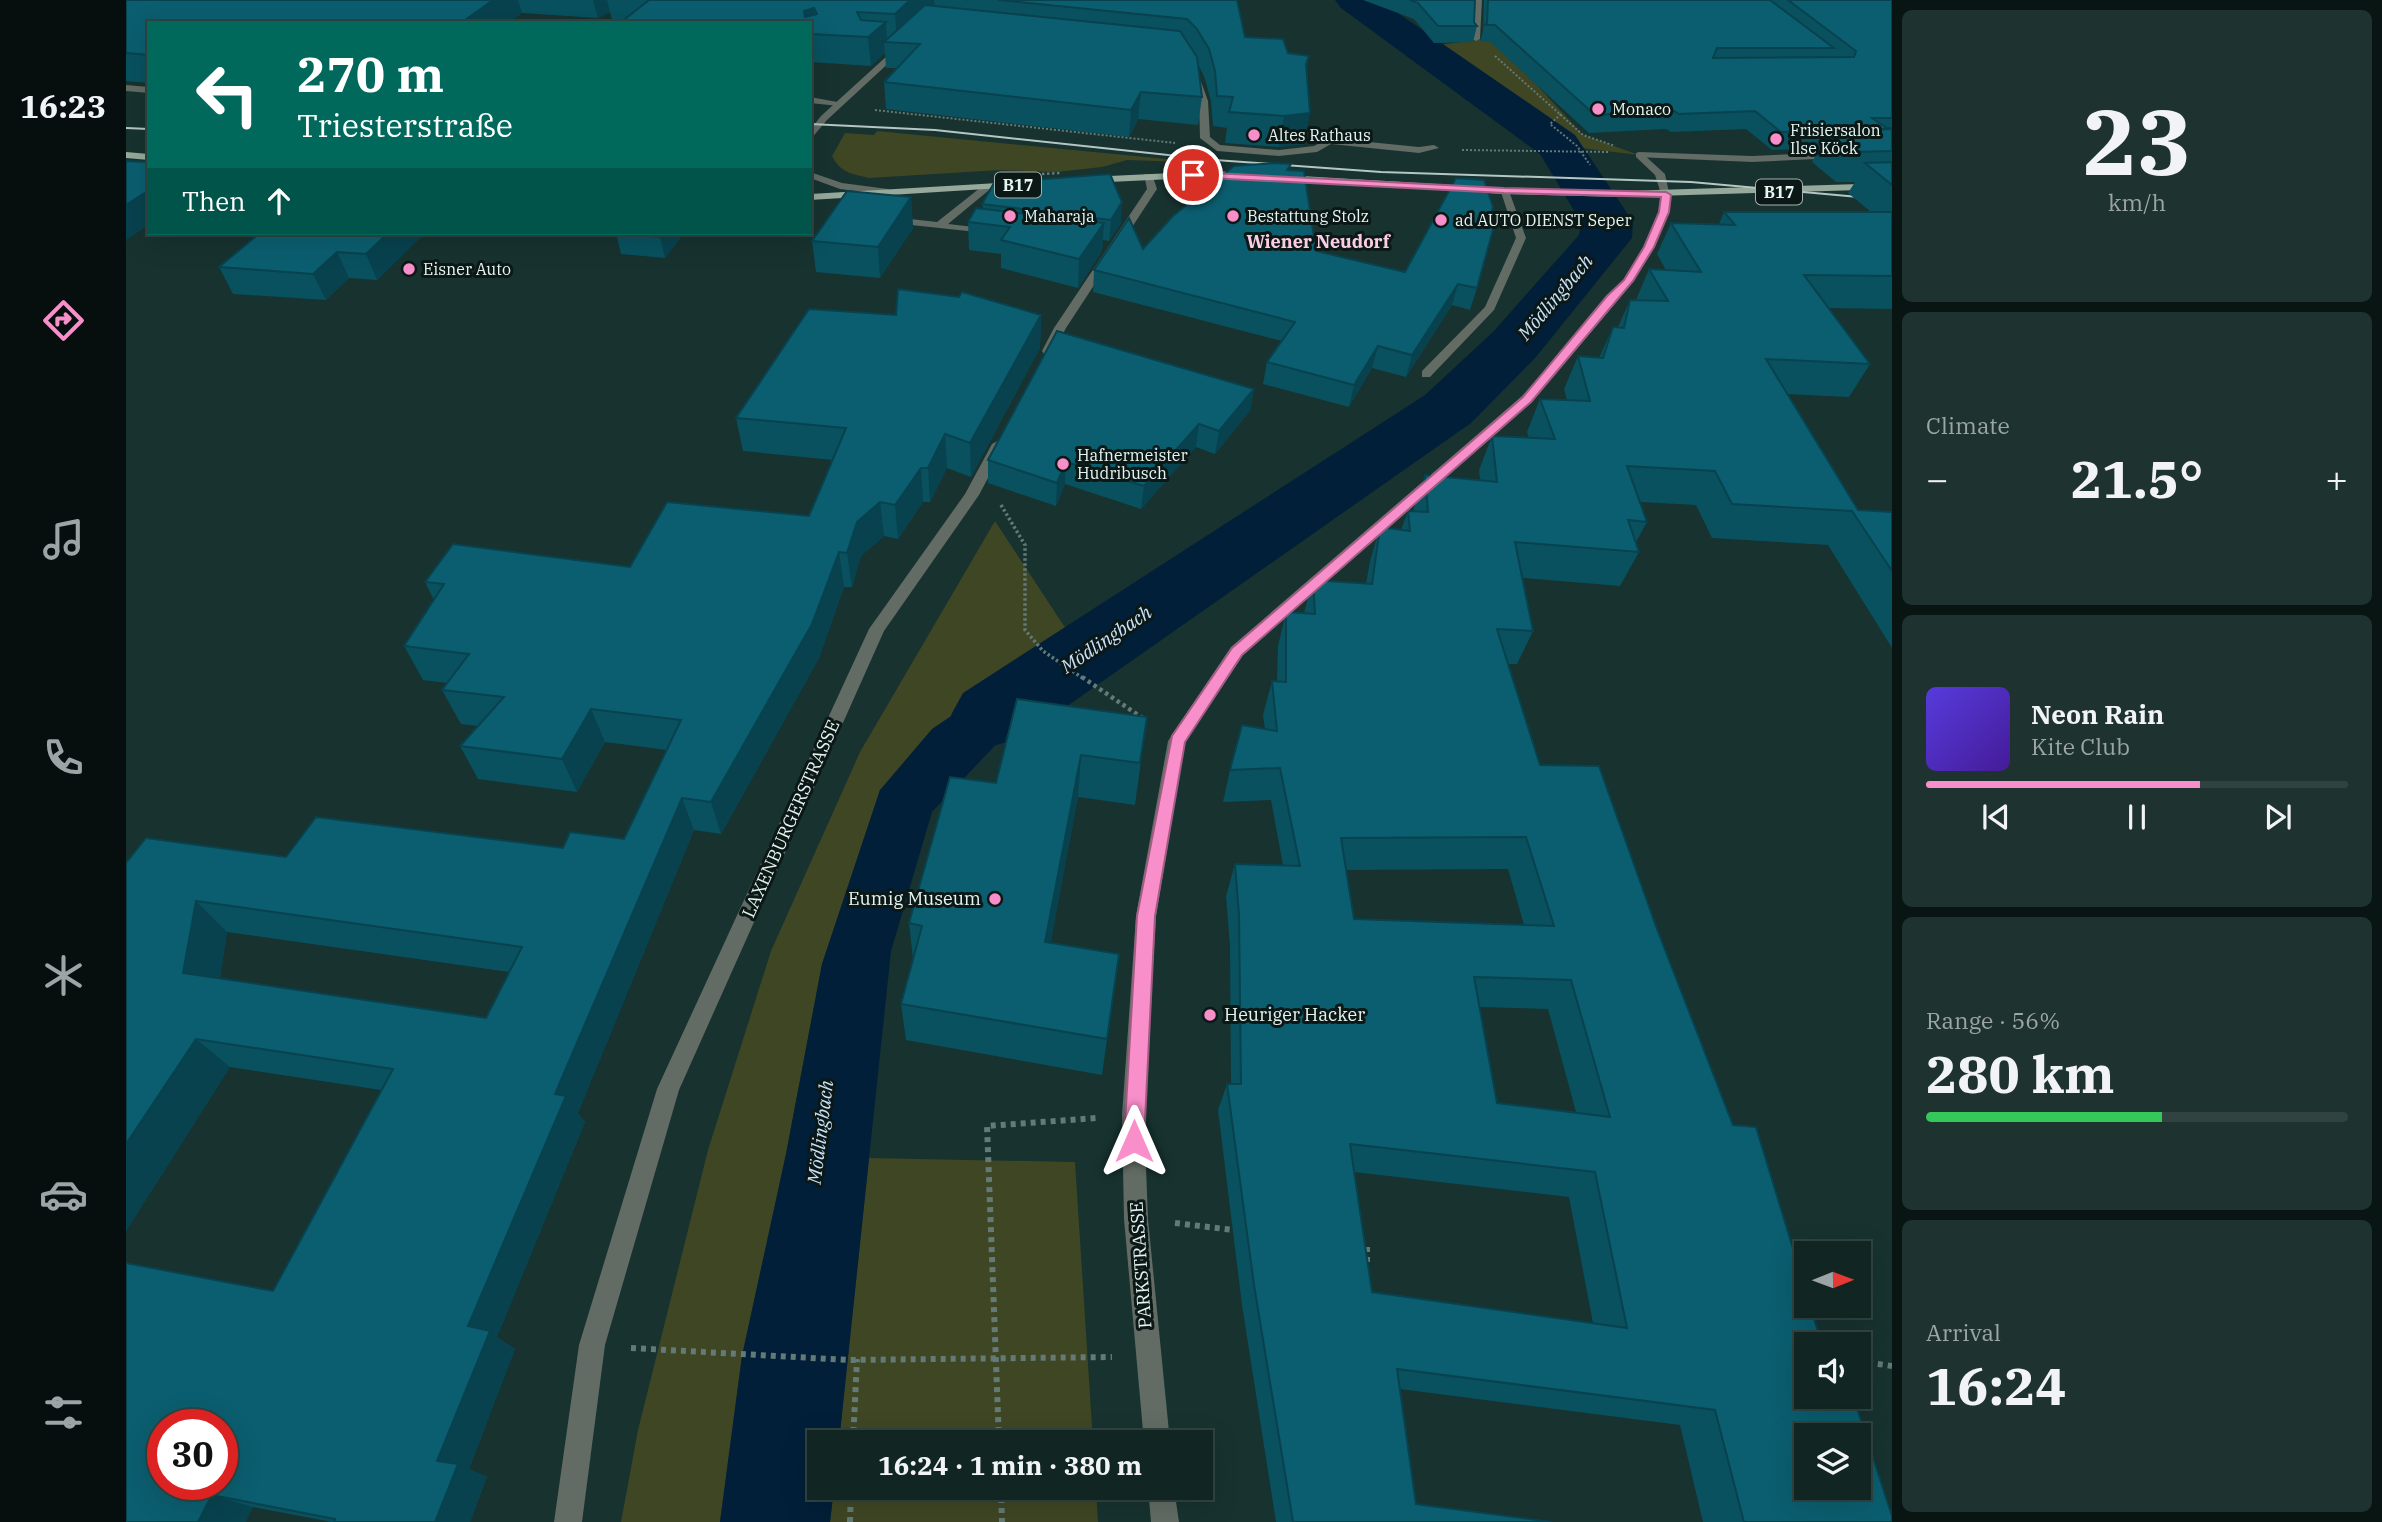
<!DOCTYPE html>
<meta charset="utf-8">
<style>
:root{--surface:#112623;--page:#1e3230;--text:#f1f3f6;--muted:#9ca5a6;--line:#304341;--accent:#f98fca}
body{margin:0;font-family:"IBM Plex Serif",serif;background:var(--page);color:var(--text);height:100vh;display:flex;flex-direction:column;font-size:26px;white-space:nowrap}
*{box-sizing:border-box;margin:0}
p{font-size:23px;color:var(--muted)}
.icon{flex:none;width:38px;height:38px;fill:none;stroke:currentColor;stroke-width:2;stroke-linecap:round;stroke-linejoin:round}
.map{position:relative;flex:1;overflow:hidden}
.panel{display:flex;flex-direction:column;gap:10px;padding:10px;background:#091513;width:490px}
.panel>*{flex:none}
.banner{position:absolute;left:21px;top:21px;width:665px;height:214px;border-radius:0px;box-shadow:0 7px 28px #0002,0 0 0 2px var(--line);background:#00695c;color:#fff;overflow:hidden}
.needle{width:46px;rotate:89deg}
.fabs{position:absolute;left:1668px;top:1241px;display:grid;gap:14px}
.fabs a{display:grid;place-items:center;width:77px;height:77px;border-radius:0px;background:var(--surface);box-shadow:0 7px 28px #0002,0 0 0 2px var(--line);font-size:35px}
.speed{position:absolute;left:21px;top:1409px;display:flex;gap:14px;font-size:35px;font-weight:700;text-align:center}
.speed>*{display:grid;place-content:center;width:91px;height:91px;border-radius:50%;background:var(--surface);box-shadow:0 7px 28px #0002,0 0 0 2px var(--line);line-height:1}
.speed .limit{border:10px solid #d22;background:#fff;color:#111}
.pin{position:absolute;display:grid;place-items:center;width:60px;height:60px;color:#fff;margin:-30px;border:4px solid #fff;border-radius:50%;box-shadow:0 2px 7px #0007}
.me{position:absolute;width:77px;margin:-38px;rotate:0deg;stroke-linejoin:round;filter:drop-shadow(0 0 5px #0008)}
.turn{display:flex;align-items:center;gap:24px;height:147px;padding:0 35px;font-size:32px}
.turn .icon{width:91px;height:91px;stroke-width:2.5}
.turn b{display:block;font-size:49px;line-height:60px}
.then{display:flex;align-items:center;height:66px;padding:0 35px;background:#0003;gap:14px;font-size:26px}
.big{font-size:52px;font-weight:700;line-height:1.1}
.panel .tile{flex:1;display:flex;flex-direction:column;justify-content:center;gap:10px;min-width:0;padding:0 24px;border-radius:10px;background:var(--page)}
.panel .dial{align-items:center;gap:0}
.dial b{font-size:91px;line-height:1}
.song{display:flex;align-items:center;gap:21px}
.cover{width:84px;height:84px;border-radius:10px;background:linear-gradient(135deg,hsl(250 70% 55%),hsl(260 70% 35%))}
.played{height:7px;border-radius:4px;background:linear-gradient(90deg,var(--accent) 65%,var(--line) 65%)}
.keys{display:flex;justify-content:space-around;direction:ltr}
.heat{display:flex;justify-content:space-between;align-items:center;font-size:38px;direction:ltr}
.charge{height:10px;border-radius:5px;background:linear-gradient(90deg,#34c759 56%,var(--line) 0)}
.trip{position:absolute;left:681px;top:1430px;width:406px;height:70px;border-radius:0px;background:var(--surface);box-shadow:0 7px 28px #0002,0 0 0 2px var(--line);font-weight:700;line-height:70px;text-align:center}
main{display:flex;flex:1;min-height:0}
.menu{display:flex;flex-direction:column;width:126px;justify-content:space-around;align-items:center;background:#070f0e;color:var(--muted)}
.menu .icon{width:49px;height:49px}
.menu .current{color:var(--accent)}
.menu b{font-size:32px;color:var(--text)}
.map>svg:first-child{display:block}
</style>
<main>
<nav class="menu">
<b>16:23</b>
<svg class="icon current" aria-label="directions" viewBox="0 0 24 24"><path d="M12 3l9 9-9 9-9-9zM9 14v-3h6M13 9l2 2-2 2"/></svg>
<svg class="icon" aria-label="music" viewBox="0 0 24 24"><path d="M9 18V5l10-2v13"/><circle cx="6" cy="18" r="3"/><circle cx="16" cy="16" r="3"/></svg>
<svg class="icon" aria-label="phone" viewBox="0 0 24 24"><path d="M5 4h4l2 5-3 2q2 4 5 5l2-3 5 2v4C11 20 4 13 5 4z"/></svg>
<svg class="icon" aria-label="climate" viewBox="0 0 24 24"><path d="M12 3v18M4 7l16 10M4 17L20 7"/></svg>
<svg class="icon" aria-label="car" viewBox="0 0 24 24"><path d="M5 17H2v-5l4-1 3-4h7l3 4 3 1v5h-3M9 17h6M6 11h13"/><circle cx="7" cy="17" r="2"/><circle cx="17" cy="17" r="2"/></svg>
<svg class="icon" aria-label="filters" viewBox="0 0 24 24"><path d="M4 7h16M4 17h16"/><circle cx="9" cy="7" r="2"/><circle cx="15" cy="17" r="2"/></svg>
</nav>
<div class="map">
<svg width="1766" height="1522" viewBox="0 0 1766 1522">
<rect width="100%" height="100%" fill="#17322f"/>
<path fill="#3f4624" d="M1374,34v11l83,90 56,20 -75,-9 -141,-99 55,-7z
M751,131l331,32 -81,-3 -25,7 -46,5 -56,-2 -131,8c-16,-4 -29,-5 -37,-22l13,-23 29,2z
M869,521l75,114 -35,21 -155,134 -58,174 -36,190 -44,202 -22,166h-99l17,-92 70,-280 63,-199 89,-199z
M743,1158l206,4 18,280h-254z
M708,1488h262l2,34h-268z"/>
<path fill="#021f39" d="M944,635l49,29 -37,27 -79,46 -71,75 -41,139 -52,491h-20v46h15l-4,34h-110l22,-166 44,-202 36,-190 58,-174 52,-61z"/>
<path fill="#17322f" d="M925,645l47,35 -16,11 -47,-35z"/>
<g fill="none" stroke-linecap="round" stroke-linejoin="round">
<path fill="#021f39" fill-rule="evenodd" d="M1209,0h44l196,135 58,87 -1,16 -96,119 -65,66 -448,314 -30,9 -30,-9 -12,-22 12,-22 462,-298 69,-64 85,-96 2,-13 -41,-68 -199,-146z"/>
<path stroke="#637a77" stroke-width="2" stroke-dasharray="2 2" stroke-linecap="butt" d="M1369,56l88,79 32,11
M749,110l300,33
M1435,114l-11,10 27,22 13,19
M1336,150l148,2"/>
<path stroke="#637a77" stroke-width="2.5" stroke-dasharray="2.5 2.5" stroke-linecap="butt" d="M916,174l19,-1"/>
<path stroke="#637a77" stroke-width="3.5" stroke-dasharray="2.5 2.5" stroke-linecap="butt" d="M875,505l24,40v85l18,21 41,28"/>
<path stroke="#637a77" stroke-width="4.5" stroke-dasharray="3.5 3.5" stroke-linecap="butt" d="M956,677l62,42"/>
<path stroke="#637a77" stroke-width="6" stroke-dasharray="5 5" stroke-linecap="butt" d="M1049,1223l58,7
M1234,1243l7,1v20
M505,1348l218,12 263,-3
M1732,1361l34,5
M727,1442l4,-83
M873,1442l-12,-316 110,-8
M875,1488l1,34
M724,1522l1,-34"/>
<path fill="#626b64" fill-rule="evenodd" d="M0,85l23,2v6l-23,-2z
M1510,153h6l23,21 5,23h-8l-7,-22 -19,-18z
M859,184l9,2 -46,38 44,5 4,1v4l-104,-11 -5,-3 5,-3 45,5z"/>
<path fill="#626b64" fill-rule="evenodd" d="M1348,0h8l-2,39 -4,2 -4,-2z
M1065,62l4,3 13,36 2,36 10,8 59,5 35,-4 15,-8 90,9 15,-2 5,3 -20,5 -88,-9 -14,8 -38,4 -62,-5 -17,-13 -1,-37 -12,-36z
M684,97l33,6 -4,3 -29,-3z
M1513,152l113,4 87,-4 5,3 -5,3 -87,4 -116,-5v-4z
M1018,174h8l5,15 -91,139 -12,23 -10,3 -2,-3 12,-23 93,-139z
M1374,189l9,2 17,47 -32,72 -64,67h-8v-6l63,-64 31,-69z
M1540,192l5,3 -2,17 -15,35 -20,34 -102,121 -289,253 -58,87 -29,174 -12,199 4,104 22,223h-26l-20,-223 -2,-104 14,-199 32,-175 63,-94 291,-251 102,-117 20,-32 15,-35 2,-17z
M873,440l7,4 -27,51 -95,136 -205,459 -74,255 -23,177h-28l25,-177 78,-256 212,-460 96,-135 27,-50z
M1022,1488h26l5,34h-28z"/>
<path fill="#626b64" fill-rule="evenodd" d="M773,45l7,2 -79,73 -17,20v-10l11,-14z
M684,172l32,11 46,6 5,3 -5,3 -48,-6 -30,-11z"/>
<path fill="#96a99a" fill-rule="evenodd" d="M0,152l23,2v6l-23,-2z
M1089,171l30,2 5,3 -5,3 -30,-2 -127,6 -5,-3 5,-3z
M1158,175l220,13 118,3 270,-8v6l-270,8 -118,-3 -224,-14v-4z
M889,182l5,3 -1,2 -209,13v-6z"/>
<path stroke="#b4c7c4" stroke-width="2" d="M684,124l125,6 280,30 166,12 310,10 201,18
M0,128l23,1"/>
</g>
<path fill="#09515f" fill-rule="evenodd" d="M0,0h1111l8,37 43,16 21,3 -3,16 -1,72 -26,3 -54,-4 2,-15 -14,-2 -2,-25 -6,-22 -7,-15 4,33 -4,28 -60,-6 -9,18 -243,-28 -2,-27 13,-14h-11l-1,-15 -14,13 -61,-4v-39l-186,-3 -12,-1 -2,-7 -12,6 -76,-5 -14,10h-359v60l-23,-2z
M1237,0h112l-1,22 3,4 -4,16 -39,1 -20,-24z
M1358,0h408v309l-64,-1 42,56 -21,33 -62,-3 71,116 34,2v136l-64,-103 -116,-7 -16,-33 -56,-3 7,20 -11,20 3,10 -19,34 -97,-8 10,53 -16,33h-9l32,101 266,579 86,178h-189l-23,-97 -280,-36 16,115 136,18h-276l-34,-217 -24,-195 9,-26h4l-1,-138 -4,-50 9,-32 48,1 -12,-65 -48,2 7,-32 35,-41 -2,-14 9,-34h5l1,-35 8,-34 18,1 9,-33 53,4 4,-23 10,-34 21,3 7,-19h5l12,-36 55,5 -1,-10 13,-34 37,2 -2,-6 13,-33 27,1 -3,-11 14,-33 21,2 14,-31h5l12,-27h6l13,-31 17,1 -9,-16 14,-31 48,1 5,-12h147l-23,-19 7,-11h-19l-24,-20 7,-13 -47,1 -26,-21 -75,3 -5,-3 -77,4 -99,-91h-10l3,-11zM1382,869l16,56 -170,-6 -8,-49zM1353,1007l69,2 28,103 -79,-9zM1228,1172l215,25 24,126 -221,-31z
M1164,170l26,81 161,37 -7,22 -18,-5 -46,72 -34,-9 -23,39 -86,-23 4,-22 15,-21 -189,-49 1,-22 49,-21z
M984,174l11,49 -12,18 -6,-1 -1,11 -24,37 -77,-20v-14l-32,-4 -1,-28 15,-14 -1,-4z
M785,197l2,31 -33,50 -64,-6 -4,-31z
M134,233h165l-48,47 -28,-2 -23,22 -93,-6 -14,-27z
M490,233h68l-19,25 -44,-4z
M770,315h145l-1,33 -69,129 -24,-9 -17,34h-7l-25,37 -14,-3 -23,20 -9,31h-8l-25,71 -98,176 -27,-4 -116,283 7,9 -88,215 18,12 -46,120 18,8 -17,45h-138l-79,-15 -127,15 147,-231 108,-201 -151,-23 -104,164v-368l437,-15 61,-9 43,-89 -62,-8 -28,50 -99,-13 -18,-33 18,-20 -17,-2 -19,-34 6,-7 -25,-3 -19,-34 30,-46 -9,-18 205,-15 179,-51 24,-56 -90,-9 -7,-33zM101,932l282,40 -23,46 -266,-40z
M1128,389l-4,22 -35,43 -19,-7 -55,62 -76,-25 -9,22 -68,-23v-23z
M1021,717l-12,88 -57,-8 -28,145 69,12 -17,121 -196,-35 -5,-36 12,-45 -4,-36 87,-140z"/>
<path fill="#08424e" d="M367,0h25l4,13 -14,10h-47z
M467,0h14l3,12 -12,6z
M784,0h24l1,7 -38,35 -2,-28z
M688,8l3,26 -12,-11 -1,-12z
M760,22l1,20h-3l1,11 -14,13 -3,-29z
M1015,92l-3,27 -9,18 2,-27z
M1184,113l-5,31 -26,3 5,-31z
M23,190v35l-23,15v-35z
M785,197l2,31 -33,50 -2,-31z
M996,202l-1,21 -12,18 2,-21z
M978,223l-2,28 -24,37 1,-29z
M262,233h37l-48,47 -11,-26z
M537,233h21l-19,25 -5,-21z
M211,252l12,26 -23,22 -13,-26z
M1332,284l-6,21 -46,72 6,-22z
M915,315l-1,33 -69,129 -1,-34z
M1252,346l-6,22 -23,39 5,-22z
M1128,389l-4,22 -35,43 4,-23z
M1073,424l-3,23 -55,62 3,-23z
M819,434l2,34 -17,34 -2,-34z
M940,462l-1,22 -9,22 1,-23z
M795,468l2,34 -25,37 -3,-34z
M754,502l4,34 -23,20 -9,31 -5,-34 10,-31z
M713,552l5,35 -25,71 -98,176 -10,-32z
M465,709l14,33 -28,50 -15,-33z
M955,755l-3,42 -34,183 1,-38z
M556,798l12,32 -116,283 7,9 -88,215 18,12 -46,120 18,8 -17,45h-35l2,-61 31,-135 87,-232z
M70,901l31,31 -11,71 -33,-30z
M70,1039l34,28 -104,164v-87z
M86,1495l41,12 -7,15h-48z"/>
<path fill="#0b5e6f" stroke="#08424e" stroke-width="2" fill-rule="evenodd" d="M0,0h367l-32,23h-312v32l-23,-2z
M523,0h261l-15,14 -38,-2 4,8 25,2 -18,15 -58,-3v-11h-190zM688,8l3,6 -12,3 -1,-6z
M872,0h239l8,37 38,2 5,14 21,3 -3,8 4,49 -26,3 -55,-4 4,-15 -16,-1 -2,-25 -6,-22 -12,-20 -10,-10z
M1284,0h65l-1,22 3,4h-39l-20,-23z
M1362,0h282l64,48h-117l-4,10 141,-1 2,-6 -68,-51h104v118h-20l16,11 -107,3 -26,-21 -76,3 -5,-3 -79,4 -100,-90h-11l3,-2z
M799,5l255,26 17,26 5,40 -61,-5 -10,18 -247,-28 36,-38 -36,-2z
M1766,128v23l-40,1 -24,-20z
M0,161l23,1v28l-23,15z
M1766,162v23l-27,-22z
M1148,163l17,1 -4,6 17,1 12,80 89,21 51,-94 28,2 9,27 -2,8h6l-20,73 -19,-4 -46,71 -34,-9 -24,39 -87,-23 28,-40 -201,-52 35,-52 14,31 30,-33 61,-50z
M984,174l12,28 -11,18 -129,-16 12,-21z
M721,191l64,6 -33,50 -66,-6z
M850,208l128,15 -25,36 -78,-19 9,-13 -42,-5z
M1598,212h168v64l-88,-1 66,89 -104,-5 92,151 34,2v59l-40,-60 -120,-7 -17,-33 -88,-5 20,56 -19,-2 11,32 -124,-10 18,89 -36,-2 43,136 59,1 58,163 76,196 23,2 50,164v15h4l12,38h-16v52h47l39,120v6h-148l-29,-112 -318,-41 19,135 136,18h-259l-39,-237 -27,-201h14l-2,-169 -4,-51 65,2 -20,-98 -50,2 12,-45 35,6 -5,-50 14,1v-70l29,2 -2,-34 59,4 8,-57 30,4 -2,-20 20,1 -3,-37 72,7 -5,-46 63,3 -15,-40 50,2 -12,-45 25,2 10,-31 11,1 6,-28 38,1 -19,-32 52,3 -30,-49 64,2zM1400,837l28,89 -200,-7 -13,-81zM1348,977l97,3 39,137 -113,-14zM1224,1144l245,28 32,156 -255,-36zM1680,1435h52v53h-52z
M134,233h128l-22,21 -29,-2 -24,22 -94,-7z
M490,233h47l-3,4z
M772,289l61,8 3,-5 79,23 -71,128 -25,-9 -17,34h-7l-26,37 -15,-3 -23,20 -10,31 -8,-1 -27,72 -101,178 -29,-4 -127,296 11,2 -98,230 22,5 -53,130 21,3 -23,58h-101l1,-3 -123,-24 -14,27h-72v-259l147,28 120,-222 -197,-30 -70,105v-281l20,-25 140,19 30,-40 247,31 7,-16 54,7 57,-119 -90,-11 -29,50 -102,-13 44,-49 -62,-7 27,-36 -65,-8 40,-62 -19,-2 28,-38 177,23 37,-65 142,14 37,-88 -110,-10 73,-109 87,6zM70,901l326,46 -36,71 -303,-45zM37,1424h59v60h-59z
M931,331l197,58 -35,42 -20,-7 -55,62 -78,-24 -9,21 -69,-23z
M891,699l130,18 -7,46 -59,-8 -36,187 74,12 -12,85 -206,-35 21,-78 -13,-3 41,-146 46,6z"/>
<path fill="#f98fca" stroke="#a25d83" stroke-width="2" d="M1067,172l311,16 162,4 5,3 -2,17 -15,35 -21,34 -102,121 -289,253 -57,87 -30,174 -11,225 -3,7 -7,3 -7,-3 -3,-7 13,-225 35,-180 60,-88 291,-251 84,-101 17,-16 20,-33 15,-35 2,-15 -157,-4 -314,-16 -2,-2z"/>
<g fill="#f98fca" stroke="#0c1816" stroke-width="2.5">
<circle cx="1472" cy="109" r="7"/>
<circle cx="1128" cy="135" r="7"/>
<circle cx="1650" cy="139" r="7"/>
<circle cx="884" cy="216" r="7"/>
<circle cx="1107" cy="216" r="7"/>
<circle cx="1315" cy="220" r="7"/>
<circle cx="283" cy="269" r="7"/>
<circle cx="937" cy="464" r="7"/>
<circle cx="869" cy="899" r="7"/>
<circle cx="1084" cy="1015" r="7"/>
</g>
<g text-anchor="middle" stroke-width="6" stroke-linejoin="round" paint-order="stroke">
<g font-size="16" fill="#e5f5f2" stroke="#0c1816" text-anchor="start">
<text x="1486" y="115">Monaco</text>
<text x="1664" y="136">Frisiersalon<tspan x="1664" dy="18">Ilse Köck</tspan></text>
<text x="1142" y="141">Altes Rathaus</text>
<text x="898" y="222">Maharaja</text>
<text x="1121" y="222">Bestattung Stolz</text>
<text x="1329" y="226">ad AUTO DIENST Seper</text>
<text x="297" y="275">Eisner Auto</text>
<text x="951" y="461">Hafnermeister<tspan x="951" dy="18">Hudribusch</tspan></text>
</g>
<g fill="#0c1816" stroke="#a4b3b0" stroke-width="2">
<rect x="869" y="172.5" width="46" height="25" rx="5"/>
<rect x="1630" y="179.5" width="46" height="25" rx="5"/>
</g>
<g font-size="16" font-weight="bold" fill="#e5f5f2">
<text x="892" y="191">B17</text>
<text x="1653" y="198">B17</text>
</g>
<g font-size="18" font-weight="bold" fill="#fccee5" stroke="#0c1816">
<text x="1192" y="248">Wiener Neudorf</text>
</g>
<g font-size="18" fill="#e5f5f2" stroke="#0c1816">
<text transform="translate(665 819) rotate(-66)" y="6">LAXENBURGERSTRASSE</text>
<text transform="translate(1015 1265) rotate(-94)" y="6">PARKSTRASSE</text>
</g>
<g font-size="18" fill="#e5f5f2" stroke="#0c1816" text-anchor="end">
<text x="855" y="905">Eumig Museum</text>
<text x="1098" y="1021" text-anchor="start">Heuriger Hacker</text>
</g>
<g font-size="19" font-style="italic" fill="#cae2fb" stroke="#0c1816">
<text transform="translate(1429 297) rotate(-50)" y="7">Mödlingbach</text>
<text transform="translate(980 639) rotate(-34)" y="7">Mödlingbach</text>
<text transform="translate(694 1132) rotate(-83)" y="7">Mödlingbach</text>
</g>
</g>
</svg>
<div class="fabs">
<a><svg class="needle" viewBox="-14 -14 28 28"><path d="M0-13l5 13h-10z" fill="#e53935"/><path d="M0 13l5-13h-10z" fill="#9ca5a6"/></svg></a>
<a><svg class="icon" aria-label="sound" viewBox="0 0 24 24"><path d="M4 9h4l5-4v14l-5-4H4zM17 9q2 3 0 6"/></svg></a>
<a><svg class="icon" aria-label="layers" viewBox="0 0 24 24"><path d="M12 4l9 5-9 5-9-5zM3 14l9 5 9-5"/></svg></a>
</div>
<div class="speed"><div class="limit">30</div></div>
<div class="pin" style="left:1067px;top:175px;background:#d93025"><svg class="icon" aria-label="arrive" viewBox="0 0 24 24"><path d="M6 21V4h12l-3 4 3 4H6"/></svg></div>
<svg class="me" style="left:1008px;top:1141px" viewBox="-20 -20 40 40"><path d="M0-17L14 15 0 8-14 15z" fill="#f98fca" stroke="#fff" stroke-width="4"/></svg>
<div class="trip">16:24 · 1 min · 380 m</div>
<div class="banner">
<div class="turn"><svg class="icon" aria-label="left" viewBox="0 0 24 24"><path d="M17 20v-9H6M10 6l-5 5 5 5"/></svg><div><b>270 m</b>Triesterstraße</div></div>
<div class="then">Then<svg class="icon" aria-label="ahead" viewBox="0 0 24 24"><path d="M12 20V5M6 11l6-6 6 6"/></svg></div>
</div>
</div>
<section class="panel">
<div class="tile dial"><b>23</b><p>km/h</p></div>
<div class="tile"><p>Climate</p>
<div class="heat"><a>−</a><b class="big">21.5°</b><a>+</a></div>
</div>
<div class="tile">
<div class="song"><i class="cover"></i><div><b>Neon Rain</b><p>Kite Club</p></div></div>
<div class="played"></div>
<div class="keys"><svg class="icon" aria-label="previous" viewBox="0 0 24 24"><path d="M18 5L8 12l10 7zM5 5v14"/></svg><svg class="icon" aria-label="pause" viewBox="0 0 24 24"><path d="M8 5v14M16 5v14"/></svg><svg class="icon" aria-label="next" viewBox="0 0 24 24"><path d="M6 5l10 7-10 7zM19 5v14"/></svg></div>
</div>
<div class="tile"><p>Range · 56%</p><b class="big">280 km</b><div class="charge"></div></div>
<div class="tile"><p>Arrival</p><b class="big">16:24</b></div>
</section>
</main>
